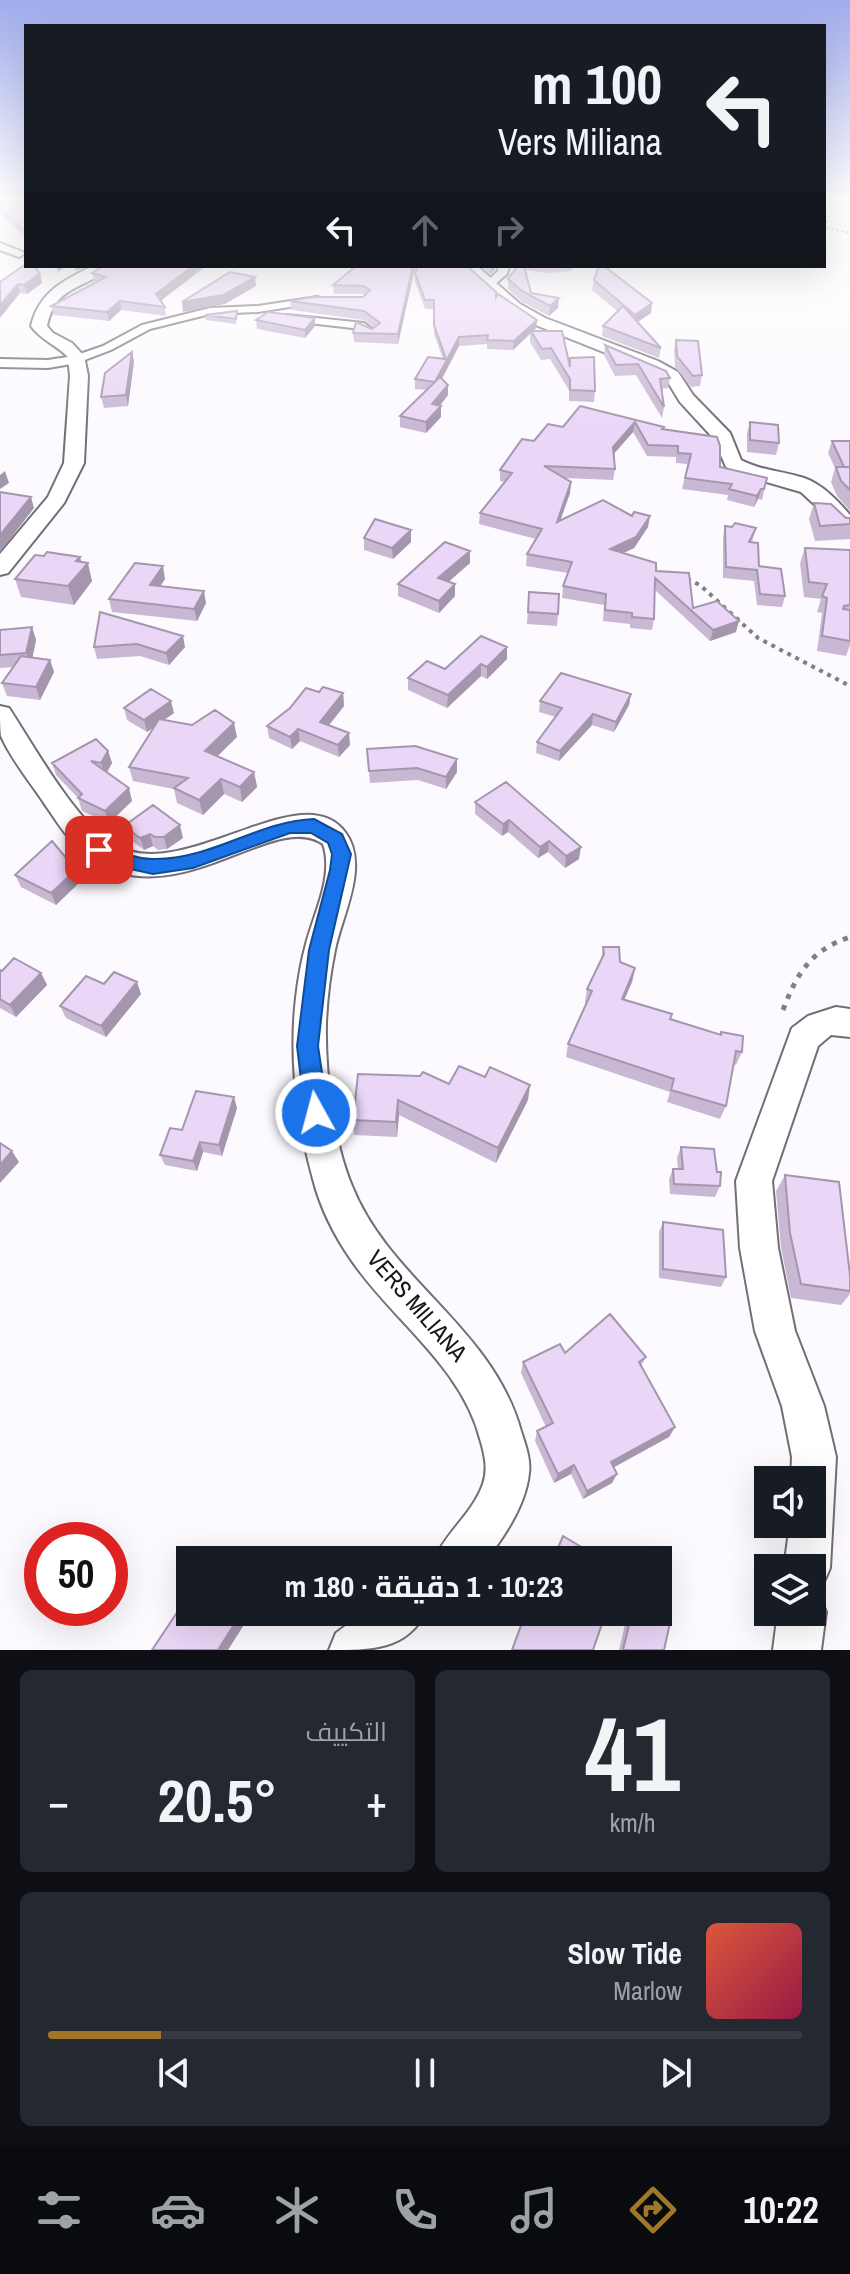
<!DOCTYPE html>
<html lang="ar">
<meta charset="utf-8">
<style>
:root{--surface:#171b24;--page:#242831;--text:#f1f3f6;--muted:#9ea1a6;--line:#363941;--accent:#a17727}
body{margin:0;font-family:"Archivo Narrow",Cairo,sans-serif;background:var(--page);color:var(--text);direction:rtl;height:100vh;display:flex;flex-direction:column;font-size:30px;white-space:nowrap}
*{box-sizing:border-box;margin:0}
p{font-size:26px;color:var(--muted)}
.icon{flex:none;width:44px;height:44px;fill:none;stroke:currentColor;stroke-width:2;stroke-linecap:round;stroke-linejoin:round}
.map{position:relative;height:1650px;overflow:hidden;direction:ltr}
.drawer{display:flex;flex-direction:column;gap:20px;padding:20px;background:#0d0f14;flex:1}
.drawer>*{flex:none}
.hud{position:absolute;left:24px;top:24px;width:802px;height:244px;border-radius:0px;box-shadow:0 8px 32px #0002;direction:rtl;background:#171b24;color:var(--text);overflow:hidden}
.fabs{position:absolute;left:754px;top:1466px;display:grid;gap:16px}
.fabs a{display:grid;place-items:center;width:72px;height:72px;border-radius:0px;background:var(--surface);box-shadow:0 8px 32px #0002;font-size:40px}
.speed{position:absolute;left:24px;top:1522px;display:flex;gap:16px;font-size:40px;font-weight:700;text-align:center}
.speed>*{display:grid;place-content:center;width:104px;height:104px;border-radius:50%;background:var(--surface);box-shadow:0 8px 32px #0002;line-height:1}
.speed .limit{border:12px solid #d22;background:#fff;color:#111}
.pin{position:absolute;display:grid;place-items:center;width:68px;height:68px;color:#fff;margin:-34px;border-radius:16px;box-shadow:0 4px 12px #0006}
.me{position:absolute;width:88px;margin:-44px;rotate:353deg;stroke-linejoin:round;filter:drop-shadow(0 0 6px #0008)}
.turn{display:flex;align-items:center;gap:28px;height:168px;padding:0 32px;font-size:36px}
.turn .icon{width:104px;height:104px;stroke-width:2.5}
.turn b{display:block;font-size:56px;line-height:68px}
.lanes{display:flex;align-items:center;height:76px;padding:0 32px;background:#0003;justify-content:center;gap:40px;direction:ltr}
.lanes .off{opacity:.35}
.big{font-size:60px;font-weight:700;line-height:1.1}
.drawer .widget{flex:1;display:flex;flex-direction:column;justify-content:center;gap:12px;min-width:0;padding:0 28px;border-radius:12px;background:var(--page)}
.drawer .dial{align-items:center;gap:0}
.dial b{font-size:104px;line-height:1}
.song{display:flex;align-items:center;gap:24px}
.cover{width:96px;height:96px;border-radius:12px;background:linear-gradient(135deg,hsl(10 70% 55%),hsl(340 70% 35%))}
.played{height:8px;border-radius:4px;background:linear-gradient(90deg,var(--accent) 15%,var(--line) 15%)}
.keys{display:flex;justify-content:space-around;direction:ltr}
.heat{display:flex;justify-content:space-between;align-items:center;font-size:44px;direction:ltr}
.drawer .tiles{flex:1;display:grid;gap:20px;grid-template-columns:1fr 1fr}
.widget:last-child{grid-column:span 2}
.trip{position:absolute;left:176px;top:1546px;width:496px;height:80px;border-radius:0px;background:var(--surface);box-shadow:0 8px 32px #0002;font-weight:700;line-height:80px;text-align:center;direction:rtl}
.menu{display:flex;height:128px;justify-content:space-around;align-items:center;background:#090b0e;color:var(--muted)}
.menu .icon{width:56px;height:56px}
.menu .current{color:var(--accent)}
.menu b{font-size:36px;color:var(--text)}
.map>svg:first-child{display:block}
</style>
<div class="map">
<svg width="850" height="1650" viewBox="0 0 850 1650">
<rect width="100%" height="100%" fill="#fcfafe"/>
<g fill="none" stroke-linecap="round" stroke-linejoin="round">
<defs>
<path id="street" d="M0,243l23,9 1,2 -5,3 -19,-7z
M499,266h10l-2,8 -13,11h-8l-1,-2 13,-12z
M317,297l4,1v4l-63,10 -48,2 -60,15 -39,21 -34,13 -29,5 -48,-1v-8l48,1 26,-4 29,-10 39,-21 68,-17 48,-2z
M287,315l77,8 13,10 -6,3 -10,-7 -78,-9 -2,-2z"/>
<path id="secondary" d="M93,266h19c-26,24 -56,17 -65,60l6,7 19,10 12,13 4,20 -4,87 -20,40 -56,70 -8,2v-21l48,-57 16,-34 6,-87 -2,-19c-12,-12 -27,-17 -37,-31 8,-34 33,-46 62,-60z
M461,266h16l43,38 25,14 113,43 20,11 15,23 37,38 11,27c20,11 42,11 63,18 19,7 33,22 46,37v18l-7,-2 -42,-39 -59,-17 -16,-8 -12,-28 -34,-37 -14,-23 -20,-10 -113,-45 -23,-14z
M0,706l9,2c25,38 66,113 104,136 69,43 188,-71 232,-12 25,33 -3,83 -10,118 -5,24 -8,49 -9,73 -1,50 7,117 26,163 38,95 140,141 169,245 4,13 10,28 8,42 -3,31 -24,63 -43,87h-52c12,-28 39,-47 49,-76 5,-14 2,-28 -2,-42 -18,-75 -87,-120 -129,-181 -17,-24 -32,-54 -39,-82 -16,-58 -24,-121 -17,-181 2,-18 5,-36 10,-54 8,-31 28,-68 17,-100 -49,-35 -146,73 -232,15 -20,-14 -34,-37 -47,-56 -14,-21 -33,-44 -43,-67 -1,-8 -1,-21 -1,-30z
M836,1007l14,2v28l-19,-2 -13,11 -46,135 6,67 17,83 29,75 12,51 -6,111 -7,16 -11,5v-21h-28l6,-44h22v-44h-21l1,-23 -10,-51 -27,-75 -15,-83 -4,-67 56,-153 16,-12z
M812,1593l7,2 7,17 -5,38h-48l5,-38h34z
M364,1612h62c-20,38 -54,38 -97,38l7,-17z"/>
</defs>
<use href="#street" stroke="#736e77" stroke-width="4"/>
<use href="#secondary" stroke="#736e77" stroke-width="4"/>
<path stroke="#817f82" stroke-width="2" stroke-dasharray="2 3" stroke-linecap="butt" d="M838,198l-14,29 26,6"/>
<path stroke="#817f82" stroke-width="4" stroke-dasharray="4 5" stroke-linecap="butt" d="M687,579l13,6 58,53 92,48"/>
<path stroke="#817f82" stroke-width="5" stroke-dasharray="5 7" stroke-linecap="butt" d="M783,1010c14,-37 28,-60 67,-73"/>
<use href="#street" fill="#fff" fill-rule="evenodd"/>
<use href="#secondary" fill="#fff" fill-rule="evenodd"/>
</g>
<path fill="#c9b8d4" d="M0,198l18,2 8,7v31l-26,-24z
M103,266l58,35 4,6 1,9 -45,-6 -12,11 -55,-6 -3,-9 44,-24h-1l-2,-9z
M356,266h111l29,31 41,23 -1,8 -3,3 62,60 -1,11 -25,-1v-11l-19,-31 -9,1 -11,-18v-8l-17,16 -26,-1v-5l-28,2 -17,33 6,16 -8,11h1v11l-15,16 -26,-6v-11l27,-26 -12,-1v-10l28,-20 -9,-25v-25h-9l-10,-27v-9l-1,-1 -16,72 -44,-2 -1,-9 19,-4 2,-1 -10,-8 -73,-10 -1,-9 73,-4 2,-2 -1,-1h-30l-1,-9z
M481,266h14v4l-5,4z
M518,266h54v5l-23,2 -24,-3 6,23 27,15 -9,8 -27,-14 -14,-13v-10z
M594,280l58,23 -1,10 -14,9 24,26 -2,10 -57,-22 1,-10 14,-15 -25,-21z
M0,282l42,1 -15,11 -7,-1z
M237,311l-1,13 -30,-4 -1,-5z
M315,318v8l-10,12 -48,-9 -1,-9z
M676,340l26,35 -2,11 -9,1 -16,-20 -1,-17z
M605,345l65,33 -2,10 -6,1 2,18 -2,11 -26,-43 -21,1 -11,-21z
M132,352l2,10 -6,44 -24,2 -3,-11z
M580,406l84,21 -1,2 57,38 47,11 -5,22 -4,-1 -4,8 -27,-7 1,-5 -46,-6 6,-25 -12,-1v-6l-29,-1 -14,-24 -20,23 2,14 -2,11 -49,-2 7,4 -1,11 -10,27 88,7 -14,21 -10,5 32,18 37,37 43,24 -26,9 -55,-51 -1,29 -2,11 -22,-2v-4l-27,-3 1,-16 -42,-7 1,-12 5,-13 -42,-7 1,-12 9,-15 -57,-15 1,-11 25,-31 -5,-1v-11l34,-29 29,-14z
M750,422l29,21 -3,12 -29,-3v-19z
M832,441h18v70l-13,-15 -6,-14 4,-14 -7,-15z
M814,503l36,15v21l-35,2 -6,-22z
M725,526l7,1 24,1 -4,14 7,24 26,30 -3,11 -25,-2 -3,-24 -31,-3v-41z
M411,530v12l-18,17 -29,-9v-12z
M805,548l45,2v95l-4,11 -29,-5 5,-38 -5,-1 4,-13 -17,-2 -4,-34z
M470,551v12l-22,19 7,2v12l-16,17 -41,-17v-12z
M81,562l11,19 -18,24 -53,-8 -6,-18z
M165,579l-5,7 46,17 -9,18 -85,-9 -3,-13z
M529,592l29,22 -1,12 -30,-2z
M100,612l85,35 -16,18 -29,-9 -43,3 -3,-12z
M32,627l4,13 -4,18 18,2 4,12 -14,28 -33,-4 -5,-13 12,-16 -14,1v-38z
M507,647v12l-20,20 -6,-3 -34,32 -39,-18v-12l37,-9z
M319,692l24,1 1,13 -15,19 21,20 -11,12 -39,-16 -8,8 -23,-11 -2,-12z
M631,694l-2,11 -15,27 -22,-7 -33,36 -23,-8 1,-11 19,-25 -17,-5 1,-11z
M124,708l50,5 -10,7 73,17 -19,19 36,16 3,15 -15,15 -18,-8 -21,21 -26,-12 -3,-14 -41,-8 -4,-14 25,-40 -7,5 -20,-12z
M367,749l90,23 -11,17 -28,-9 -48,3z
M108,751l4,12 -5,9 25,29 -23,22 -27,-12 -4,-13 -22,-23 -4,-12z
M506,782l73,77 -14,9 -17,-16 -10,6 -30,-26 -6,4 -27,-22v-12z
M124,826l59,12 -16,11 -9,1 -5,-4 -9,4 -16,-12z
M76,870l4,12 -24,23 -35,-18 -6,-12z
M603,947l17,15 15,6 -3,14 -8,17 118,53 -6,13 -3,-1 -7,42 -6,13 -53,-17 3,-10 -104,-35 2,-13 18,-41 -1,-1 2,-13 14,-28z
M0,970l41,3 6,12 -31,32 -16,-9z
M104,984l37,10 -35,43 -40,-19 -6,-12z
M358,1074l91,10 79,16 -32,63 -97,-48 -2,22 -43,-2 -1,-15z
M237,1108l-15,48 -19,-4 -6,19 -32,-6 -5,-10 22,-25z
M681,1147l39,39 -5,11 -45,-3 -1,-15 4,-10h5l-1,-11z
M785,1175l65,100v19l-9,11 -50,-7 -10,-50 -5,-57z
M663,1222l63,55 -5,10 -62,-9v-46z
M565,1353l81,4 -5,9 34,61 -6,10 -55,30 -2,16 -29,16 -12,-25 -17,9 -19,-42 2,-10 9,-4 -25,-54 2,-11z
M628,1612h17l19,38h-45z"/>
<path fill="#a496ad" d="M56,266h11l-9,6z
M75,266h12l-11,5z
M193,266h13l-48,37 -2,-9z
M414,266v6l-16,72v-10z
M491,266h4v4l-5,4z
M40,274l2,9 -15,11 -3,-9z
M255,277l1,9 -31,18 -42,8 -1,-10z
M18,284l2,9 -20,25v-13z
M559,298l-1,10 -9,8 1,-10z
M120,301l1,9 -12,11 -2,-9z
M652,303l-1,10 -18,12 2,-10z
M315,318v8l-10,12v-8z
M537,320l-1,8 -4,5 -1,-2 -1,3 -17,16 1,-9z
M459,337v9l-24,45v-9z
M132,352l2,10 -6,44 -2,-11z
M448,385v10l-16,20v-11z
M441,406v11l-15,16v-11z
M635,422l-2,10 -22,25 2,-10z
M5,471l4,12 -9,6v-14z
M571,482l-1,11 -14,40 1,-11z
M761,489l-3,10 -4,8 3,-11z
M31,497l3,11 -34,44v-17z
M650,516l-2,11 -14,21 -26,12 2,-11z
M411,530v12l-18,17 -1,-11z
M470,551v12l-32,28v-13z
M80,557l3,11 5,-5 4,18 -18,24 -6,-19 8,-25z
M163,566l2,13 -12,18 -3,-12z
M455,584v12l-16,17v-12z
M204,591l2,12 -9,18 -3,-12z
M739,621l-3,11 -26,9 3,-11z
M32,627l4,13 -5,25 -5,-12z
M183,636l2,11 -16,18 -3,-12z
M507,647v12l-20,20v-12z
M50,660l4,12 -14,28 -4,-13z
M481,664v12l-34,32 1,-13z
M343,693l1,13 -22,28 -2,-12z
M631,694l-2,11 -15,27 2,-10z
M171,701l3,12 -27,19 -3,-12z
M593,714l-1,11 -33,36 1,-10z
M234,723l3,14 -29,28 -3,-14z
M298,729l2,12 -8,8 -2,-12z
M349,733l1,12 -11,12 -1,-12z
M108,751l4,12 -7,13 -4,-13z
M457,759v13l-11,17v-12z
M254,772l3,15 -15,15 -2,-15z
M221,779l3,15 -21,21 -4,-15z
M129,788l3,13 -23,22 -4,-12z
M509,820l-1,12 -6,4 1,-12z
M180,825l3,13 -16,11 -3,-12z
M150,834l3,12 -9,4 -4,-12z
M549,841l-1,11 -10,6 2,-11z
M581,847l-2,12 -14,9 1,-12z
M76,870l4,12 -24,23 -5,-12z
M635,968l-3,14 -13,30 3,-13z
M41,973l6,12 -31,32 -6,-12z
M137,982l4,12 -35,43 -5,-11z
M530,1085l-2,15 -32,63 2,-15z
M234,1097l3,11 -15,48 -3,-11z
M398,1100l1,15 -2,22 -1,-15z
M200,1142l3,10 -6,19 -4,-10z
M12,1151l7,11 -19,21v-18z
M675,1427l-6,10 -62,34 4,-9z
M574,1465l-3,9 -17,9 4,-9z
M617,1474l-5,9 -29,16 4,-8z
M242,1612h10l-24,38h-10z"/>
<path fill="#ead6f7" stroke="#a496ad" stroke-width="2" d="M0,198h16l10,9v25l-26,-24z
M26,264v2h8l6,8 -16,11 -6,-1 -18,21v-23z
M103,266h90l-37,28 9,13 -45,-6 -13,11 -56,-6 55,-29 -14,-4z
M356,266h57l-15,68 -45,-1 3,-11 16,7 8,-6 -16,-12 -74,-10 23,-4h50l7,-7 -7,-4 -30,-1z
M418,266h49l29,26v5l2,-3 39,26 -23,21 -27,-1 1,-5 -29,2 -24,45 -20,-3 13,-22 18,2 -12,-34v-25h-9l-10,-27z
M518,266h6l7,27 28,5 -9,8 -28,-15 -14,-12z
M599,266h5l48,37 -17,12 -41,-35z
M230,272l25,5 -32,18 -41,7z
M623,306l38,42 -58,-22z
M237,311l-1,8 -31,-4z
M268,312l47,6 -10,12 -49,-10z
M531,331h31l8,36v-9l24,-1 1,34 -25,-1v-11l-19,-31 -9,1z
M676,340l22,1 4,34 -9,1 -16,-20z
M605,345l61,26 4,7 -10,1 4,28 -26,-43 -22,1z
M132,352l-6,43 -25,2 4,-24z
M440,377l8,8 -16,19 9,2 -15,16 -26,-6z
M580,406l84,21 -2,2 55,8 3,9v21l47,11 -3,11h-3l-4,7 -28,-7 3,-5 -47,-6 6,-24 -13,-1v-7l-30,-1 -13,-23 -22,25 2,22 -71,-3 27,16 -14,40 46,-22 29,16 2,-4 16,4 -14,21 -26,12 46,14v8l33,2 4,35 24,-7 22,20 -26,9 -58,-52 -1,41 -22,-2v-4l-27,-3 1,-16 -43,-8 9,-24 -45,-8 15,-25 -62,-16 32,-40 -12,-3 22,-31 12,2 14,-17 15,3z
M750,422l28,3 1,18 -29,-3z
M832,441h18v26h-6z
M836,467h14v23l-9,-9z
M0,492l31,5 -31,38z
M814,503l17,1 15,14h4v6l-30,2z
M375,519l36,11 -19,18 -28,-10z
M735,523l21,5 -7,14 9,1 1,23 22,3 4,27 -25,-2 -3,-24 -31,-3 -1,-41 7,1z
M445,542l25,9 -32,27 17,6 -16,17 -41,-17z
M805,548l45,2v55l-6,1 -1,3 7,1v31l-28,-5 5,-38 -5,-2 5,-12 -18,-2z
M47,552l33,5 -4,4 12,2 -20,23 -53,-7 20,-24 9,1z
M135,563l28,3 -13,19 54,6 -10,18 -85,-10z
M529,592l30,2 -1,20 -30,-2z
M100,612l83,24 -17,17 -29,-9 -43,3z
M32,627l-6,26 -26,2v-25z
M481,636l26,11 -20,20 -6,-3 -33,31 -40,-17 19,-17 18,8z
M21,656l29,4 -14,27 -34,-4z
M561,673l70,21 -15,28 -23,-8 -33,37 -23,-9 25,-34 -22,-7z
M323,687l20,6 -23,29 29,11 -11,12 -40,-16 -8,8 -23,-11 23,-18 16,-20 13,4z
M151,689l20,12 -27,19 -20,-12z
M215,710l19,13 -29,28 49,21 -14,15 -19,-8 -22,21 -25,-12 14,-10 -59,-11 30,-48 33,6z
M96,739l12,12 -7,12 -10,-2 38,27 -24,23 -27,-13 4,-4 -30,-31z
M415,746l42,13 -11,18 -29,-9 -48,3 -2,-22z
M506,782l75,65 -15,9 -17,-15 -9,6 -31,-27 -6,4 -28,-22z
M153,805l27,20 -16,12h-9l-5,-3 -10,4 -16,-12z
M52,841l24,29 -25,23 -36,-18z
M603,947h16l1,15 15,6 -13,31 50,15 -2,5 51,16v-3l22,4 -1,16 -6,-1 -10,55 -55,-16 3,-11 -106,-35 24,-53 -5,-2 17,-35z
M14,958l27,15 -31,32 -10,-6v-29l2,1z
M114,972l23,10 -36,44 -41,-20 26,-30 18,8z
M459,1066l26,11 5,-10 40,18 -32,63 -100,-48 -2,22 -43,-2 5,-46 62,2 3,-4 26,12z
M196,1091l38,6 -15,48 -19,-3 -7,19 -33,-6 10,-27 12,2z
M0,1143l12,8 -12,14z
M681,1147l33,2 3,23h4l-1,14 -46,-2 -1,-15h10z
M785,1175l54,7 11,93v16l-49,-7 -11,-51z
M663,1222l60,8 3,47 -63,-8z
M610,1314l36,43 -7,5 36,65 -64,35 6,12 -30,17 -13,-26 -16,9 -21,-43 16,-8 -30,-61 37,-18 5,9z
M563,1536l40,24h-50z
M190,1593v19h52l-24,38h-66z
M526,1612h80l-13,38h-81z
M632,1612h13l25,11 -6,27h-41z"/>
<linearGradient id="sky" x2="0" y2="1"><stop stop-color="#a0acec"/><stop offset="0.46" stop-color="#fefdff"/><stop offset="1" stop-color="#fefdff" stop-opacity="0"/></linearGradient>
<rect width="850" height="429" fill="url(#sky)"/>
<path fill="#1a73e8" stroke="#114b97" stroke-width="2" d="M314,819l28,15 9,20 -22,96 -11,96 10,67 -4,7 -8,3 -8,-3 -3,-7 -8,-67 12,-96 21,-80 2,-16 -4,-11 -17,-10h-21l-97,35 -40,6 -36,-8 -24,-11 -3,-5 9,-7c18,6 34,16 53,16 57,2 106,-38 162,-40z"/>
<g text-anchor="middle" stroke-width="7" stroke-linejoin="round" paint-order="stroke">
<g font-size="24" fill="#181619" stroke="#fff">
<text transform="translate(417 1306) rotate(49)" y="8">VERS MILIANA</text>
</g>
</g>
</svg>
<div class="fabs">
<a><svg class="icon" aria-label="sound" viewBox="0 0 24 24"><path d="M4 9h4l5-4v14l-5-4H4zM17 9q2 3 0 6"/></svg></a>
<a><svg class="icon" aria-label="layers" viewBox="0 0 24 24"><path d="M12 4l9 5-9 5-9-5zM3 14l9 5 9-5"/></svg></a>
</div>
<div class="speed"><div class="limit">50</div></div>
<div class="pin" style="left:99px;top:850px;background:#d93025"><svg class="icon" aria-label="arrive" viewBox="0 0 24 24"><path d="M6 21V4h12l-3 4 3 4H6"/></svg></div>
<svg class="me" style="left:316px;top:1113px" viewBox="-20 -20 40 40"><circle r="17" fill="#1a73e8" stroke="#fff" stroke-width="3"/><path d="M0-11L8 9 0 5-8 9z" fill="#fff"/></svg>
<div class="trip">10:23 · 1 دقيقة · 180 m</div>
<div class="hud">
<div class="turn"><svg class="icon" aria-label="left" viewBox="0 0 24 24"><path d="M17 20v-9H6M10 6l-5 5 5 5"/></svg><div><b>100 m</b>Vers Miliana</div></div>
<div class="lanes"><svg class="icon" aria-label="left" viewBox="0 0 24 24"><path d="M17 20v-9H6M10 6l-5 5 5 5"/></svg><svg class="icon off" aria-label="ahead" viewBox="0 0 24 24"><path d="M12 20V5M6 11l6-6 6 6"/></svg><svg class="icon off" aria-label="right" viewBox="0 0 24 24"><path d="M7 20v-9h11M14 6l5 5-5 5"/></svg></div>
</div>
</div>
<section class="drawer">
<div class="tiles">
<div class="widget dial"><b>41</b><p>km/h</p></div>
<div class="widget"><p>التكييف</p>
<div class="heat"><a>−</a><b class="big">20.5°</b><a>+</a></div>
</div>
<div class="widget">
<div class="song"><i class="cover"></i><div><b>Slow Tide</b><p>Marlow</p></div></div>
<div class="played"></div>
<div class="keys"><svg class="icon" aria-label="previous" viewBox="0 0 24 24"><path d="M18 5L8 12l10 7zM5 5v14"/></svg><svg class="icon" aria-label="pause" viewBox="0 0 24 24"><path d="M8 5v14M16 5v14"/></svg><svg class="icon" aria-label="next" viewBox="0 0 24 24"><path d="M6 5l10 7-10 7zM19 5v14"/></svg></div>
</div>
</div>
</section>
<nav class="menu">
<b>10:22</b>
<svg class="icon current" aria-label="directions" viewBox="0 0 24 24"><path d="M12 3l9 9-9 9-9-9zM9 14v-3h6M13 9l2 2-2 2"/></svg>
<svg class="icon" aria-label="music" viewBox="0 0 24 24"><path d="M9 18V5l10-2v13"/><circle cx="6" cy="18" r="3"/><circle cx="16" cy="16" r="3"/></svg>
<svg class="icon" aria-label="phone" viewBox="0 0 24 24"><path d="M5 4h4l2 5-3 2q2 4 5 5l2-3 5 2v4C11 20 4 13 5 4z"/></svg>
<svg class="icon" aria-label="climate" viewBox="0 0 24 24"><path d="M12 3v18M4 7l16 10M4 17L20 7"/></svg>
<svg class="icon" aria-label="car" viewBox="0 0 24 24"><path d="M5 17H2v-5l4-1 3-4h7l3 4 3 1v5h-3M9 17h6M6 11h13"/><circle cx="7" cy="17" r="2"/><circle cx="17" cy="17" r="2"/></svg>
<svg class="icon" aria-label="filters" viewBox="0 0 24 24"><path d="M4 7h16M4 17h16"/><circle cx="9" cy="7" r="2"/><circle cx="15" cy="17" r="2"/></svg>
</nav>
